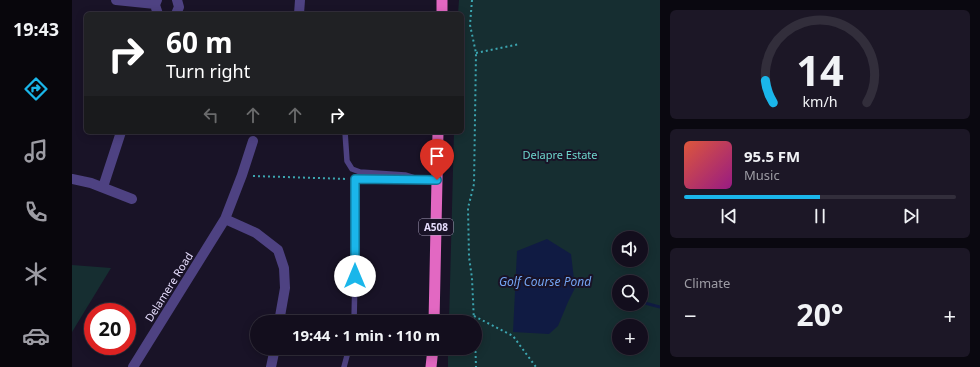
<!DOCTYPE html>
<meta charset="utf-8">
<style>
:root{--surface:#130e1d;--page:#1c1726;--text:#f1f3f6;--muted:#9d9ca4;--line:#322e3b;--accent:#1ab6ea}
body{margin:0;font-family:"Noto Sans",sans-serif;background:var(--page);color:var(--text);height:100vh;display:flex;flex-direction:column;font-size:15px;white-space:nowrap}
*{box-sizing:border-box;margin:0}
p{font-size:13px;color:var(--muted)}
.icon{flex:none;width:22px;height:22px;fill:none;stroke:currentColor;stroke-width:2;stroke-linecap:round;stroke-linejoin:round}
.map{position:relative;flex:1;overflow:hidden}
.drawer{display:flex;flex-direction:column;gap:10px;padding:10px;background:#0a0810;width:320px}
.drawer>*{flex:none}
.hud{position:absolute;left:12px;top:12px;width:380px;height:122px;border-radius:6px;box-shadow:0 2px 10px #0003,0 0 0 1px var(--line);background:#202124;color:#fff;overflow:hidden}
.controls{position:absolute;left:540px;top:231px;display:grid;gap:8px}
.controls a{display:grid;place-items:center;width:36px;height:36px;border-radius:50%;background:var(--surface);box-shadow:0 2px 10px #0003,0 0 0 1px var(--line);font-size:20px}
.speed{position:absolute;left:12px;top:303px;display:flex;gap:8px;font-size:20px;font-weight:700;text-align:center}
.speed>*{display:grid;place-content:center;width:52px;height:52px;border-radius:50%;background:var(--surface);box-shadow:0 2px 10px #0003,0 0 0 1px var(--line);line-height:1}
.speed .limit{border:6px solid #d22;background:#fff;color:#111}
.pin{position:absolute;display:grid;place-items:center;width:34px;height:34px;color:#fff;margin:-41px -17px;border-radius:50% 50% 50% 0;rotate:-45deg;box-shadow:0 0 4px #0007}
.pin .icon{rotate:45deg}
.me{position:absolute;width:44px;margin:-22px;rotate:0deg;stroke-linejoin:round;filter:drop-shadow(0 0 3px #0008)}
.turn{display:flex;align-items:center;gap:14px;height:84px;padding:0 16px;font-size:18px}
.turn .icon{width:52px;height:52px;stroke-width:2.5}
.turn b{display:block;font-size:28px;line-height:34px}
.lanes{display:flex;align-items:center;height:38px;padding:0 16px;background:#0003;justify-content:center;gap:20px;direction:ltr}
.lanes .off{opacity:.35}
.big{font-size:30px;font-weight:700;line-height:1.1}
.drawer .widget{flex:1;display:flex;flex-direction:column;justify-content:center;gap:6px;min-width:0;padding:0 14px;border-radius:6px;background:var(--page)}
.drawer .dial{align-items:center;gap:0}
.dial svg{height:104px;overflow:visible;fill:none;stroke:var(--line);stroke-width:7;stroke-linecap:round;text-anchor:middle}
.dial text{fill:var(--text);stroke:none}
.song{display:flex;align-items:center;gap:12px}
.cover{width:48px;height:48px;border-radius:6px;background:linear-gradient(135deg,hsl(10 70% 55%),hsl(310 70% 35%))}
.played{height:4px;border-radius:2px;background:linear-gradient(90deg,var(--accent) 50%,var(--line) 50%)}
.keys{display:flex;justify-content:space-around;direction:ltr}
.heat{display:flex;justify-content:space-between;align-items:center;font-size:22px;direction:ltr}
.trip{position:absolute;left:178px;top:315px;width:232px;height:40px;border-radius:20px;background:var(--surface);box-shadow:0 2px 10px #0003,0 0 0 1px var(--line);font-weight:700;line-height:40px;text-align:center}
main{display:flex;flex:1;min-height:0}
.dock{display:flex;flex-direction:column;width:72px;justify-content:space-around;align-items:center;background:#08060c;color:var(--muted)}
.dock .icon{width:28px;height:28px}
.dock .active{color:var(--accent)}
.dock b{font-size:18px;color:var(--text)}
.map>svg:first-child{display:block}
</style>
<main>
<nav class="dock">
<b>19:43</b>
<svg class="icon active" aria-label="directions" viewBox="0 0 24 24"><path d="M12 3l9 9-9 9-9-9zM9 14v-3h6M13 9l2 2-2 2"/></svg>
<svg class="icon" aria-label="music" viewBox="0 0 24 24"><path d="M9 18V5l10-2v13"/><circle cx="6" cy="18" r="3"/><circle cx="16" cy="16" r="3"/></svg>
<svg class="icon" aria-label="phone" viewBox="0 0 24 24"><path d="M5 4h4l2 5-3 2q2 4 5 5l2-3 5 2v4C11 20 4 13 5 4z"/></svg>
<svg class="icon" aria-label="climate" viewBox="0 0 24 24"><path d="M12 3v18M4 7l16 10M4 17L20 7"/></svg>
<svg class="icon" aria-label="car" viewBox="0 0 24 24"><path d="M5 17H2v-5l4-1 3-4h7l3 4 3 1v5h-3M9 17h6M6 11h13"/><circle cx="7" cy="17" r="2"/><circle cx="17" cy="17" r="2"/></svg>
</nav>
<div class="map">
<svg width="588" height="367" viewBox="0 0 588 367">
<rect width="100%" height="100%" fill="#191327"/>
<path fill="#162e31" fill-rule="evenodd" d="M387,0h201v367h-212v-19h27v-26h-26l5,-190h8v-118h-4zM547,238h22v22h-22zM547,282h22v22h-22zM547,326h22v22h-22z
M0,265l39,3 -39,64z"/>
<path fill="#101b43" d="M475,239l24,15 4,34 -7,14 -10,24 -9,8 -36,-2 4,-81z"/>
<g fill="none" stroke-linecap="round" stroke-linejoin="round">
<path stroke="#101b43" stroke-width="3" d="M545,296l2,1
M569,302l19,5"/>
<path stroke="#3ca5b0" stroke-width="2" stroke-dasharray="2 3" stroke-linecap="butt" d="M400,0l-2,25 6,28 -2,131 -6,24 1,49 3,21 2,44
M404,53l44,-9
M181,176l95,3
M402,316l39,20 23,31
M403,336l1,31"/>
<path stroke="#4e4282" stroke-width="5.5" d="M273,132l2,29 5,8 8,3 45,3 13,4
M282,322l1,-46v-97l82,1
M272,367l5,-19"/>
<path stroke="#4e4282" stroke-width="10" d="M44,0l39,4
M85,0l-2,5 3,9
M104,14l3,-7 -2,-7
M227,14l1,-14
M0,179l19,4 41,16
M31,187l18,-55
M153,219l31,14 22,17 6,18 1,20 -6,34
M61,367l92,-148 17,-44 11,-34
M199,367l4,-19"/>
<path stroke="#e268c2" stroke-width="11" d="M370,14v-14
M362,322l4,-190
M359,367l2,-19"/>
</g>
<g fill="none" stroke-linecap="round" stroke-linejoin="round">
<defs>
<path id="route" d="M283,276v-97l82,1"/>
</defs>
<use href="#route" stroke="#117698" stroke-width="10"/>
<use href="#route" stroke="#1ab6ea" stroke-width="7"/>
</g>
<g text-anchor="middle" stroke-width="4" stroke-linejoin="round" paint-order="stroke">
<rect fill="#191327" stroke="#a8a0bc" stroke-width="1" x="347" y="219" width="34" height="16" rx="3"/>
<g font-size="10" font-weight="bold" fill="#e5dcfc">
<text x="364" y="231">A508</text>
</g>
<g font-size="11" fill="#6ed6cc" stroke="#191327">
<text x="488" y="159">Delapre Estate</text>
</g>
<g font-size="11" fill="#e5dcfc" stroke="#191327">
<text transform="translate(97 287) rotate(-58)" y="4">Delamere Road</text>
</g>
<g font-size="12" font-style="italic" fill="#74a4f2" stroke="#191327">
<text x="473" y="286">Golf Course Pond</text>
</g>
</g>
</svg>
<div class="controls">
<a><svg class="icon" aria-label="sound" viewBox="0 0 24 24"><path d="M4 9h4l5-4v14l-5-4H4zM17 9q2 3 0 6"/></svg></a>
<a><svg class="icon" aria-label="search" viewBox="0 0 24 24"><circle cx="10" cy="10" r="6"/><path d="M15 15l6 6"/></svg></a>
<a>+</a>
</div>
<div class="speed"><div class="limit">20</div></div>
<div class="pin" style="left:365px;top:180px;background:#d93025"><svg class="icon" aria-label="arrive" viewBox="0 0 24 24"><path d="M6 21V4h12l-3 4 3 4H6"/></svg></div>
<svg class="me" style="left:283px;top:276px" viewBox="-20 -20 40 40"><circle r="19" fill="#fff"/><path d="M0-13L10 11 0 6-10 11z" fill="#1ab6ea"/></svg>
<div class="trip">19:44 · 1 min · 110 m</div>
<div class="hud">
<div class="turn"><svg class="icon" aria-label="right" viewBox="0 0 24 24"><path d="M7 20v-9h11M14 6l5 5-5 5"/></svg><div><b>60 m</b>Turn right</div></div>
<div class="lanes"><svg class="icon off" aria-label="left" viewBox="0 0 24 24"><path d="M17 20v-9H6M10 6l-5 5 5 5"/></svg><svg class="icon off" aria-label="ahead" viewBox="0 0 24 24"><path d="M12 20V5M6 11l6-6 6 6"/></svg><svg class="icon off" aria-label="ahead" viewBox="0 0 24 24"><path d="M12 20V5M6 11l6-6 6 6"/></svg><svg class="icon" aria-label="right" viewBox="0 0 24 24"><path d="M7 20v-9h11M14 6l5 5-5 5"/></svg></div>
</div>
</div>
<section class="drawer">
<div class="widget dial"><svg viewBox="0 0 100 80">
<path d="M14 69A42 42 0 1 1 86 69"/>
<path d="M14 69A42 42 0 0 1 8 52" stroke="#1ab6ea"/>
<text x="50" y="56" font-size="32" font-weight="700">14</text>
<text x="50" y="72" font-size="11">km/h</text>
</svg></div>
<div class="widget">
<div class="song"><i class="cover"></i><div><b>95.5 FM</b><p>Music</p></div></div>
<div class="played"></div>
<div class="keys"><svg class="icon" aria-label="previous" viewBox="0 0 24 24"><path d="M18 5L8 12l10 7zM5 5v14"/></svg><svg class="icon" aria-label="pause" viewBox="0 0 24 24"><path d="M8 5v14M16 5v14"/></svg><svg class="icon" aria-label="next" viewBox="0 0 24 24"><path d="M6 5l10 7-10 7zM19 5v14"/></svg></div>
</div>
<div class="widget"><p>Climate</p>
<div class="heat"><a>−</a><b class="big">20°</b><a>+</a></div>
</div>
</section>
</main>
